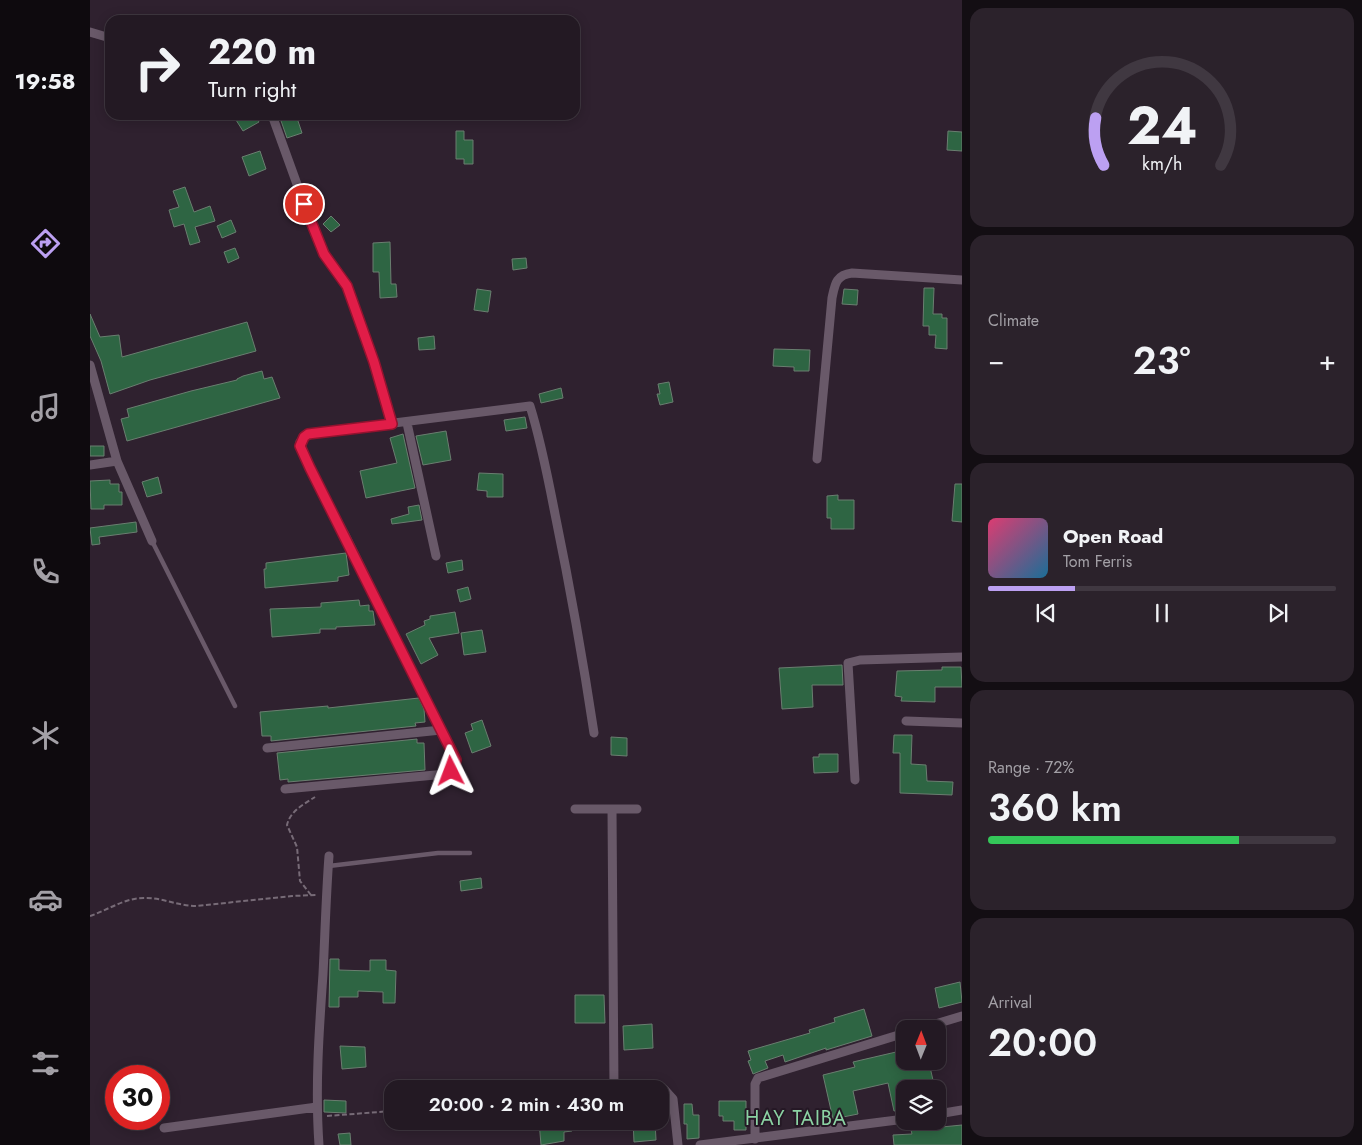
<!DOCTYPE html>
<meta charset="utf-8">
<style>
:root{--surface:#231923;--page:#2b222b;--text:#f1f3f6;--muted:#a3a0a6;--line:#403841;--accent:#bca0f2}
body{margin:0;font-family:Jost,sans-serif;background:var(--page);color:var(--text);height:100vh;display:flex;flex-direction:column;font-size:19px;white-space:nowrap}
*{box-sizing:border-box;margin:0}
p{font-size:16px;color:var(--muted)}
.icon{flex:none;width:28px;height:28px;fill:none;stroke:currentColor;stroke-width:2;stroke-linecap:round;stroke-linejoin:round}
.map{position:relative;flex:1;overflow:hidden}
.side{display:flex;flex-direction:column;gap:8px;padding:8px;background:#130e13;width:400px}
.side>*{flex:none}
.banner{position:absolute;left:15px;top:15px;width:475px;height:105px;border-radius:15px;box-shadow:0 2px 12px #0003,0 0 0 1px var(--line);background:#231923;color:var(--text);overflow:hidden}
.needle{width:32px;rotate:1deg}
.buttons{position:absolute;left:806px;top:1020px;display:grid;gap:10px}
.buttons a{display:grid;place-items:center;width:50px;height:50px;border-radius:10px;background:var(--surface);box-shadow:0 2px 12px #0003,0 0 0 1px var(--line);font-size:25px}
.speed{position:absolute;left:15px;top:1065px;display:flex;gap:10px;font-size:25px;font-weight:700;text-align:center}
.speed>*{display:grid;place-content:center;width:65px;height:65px;border-radius:50%;background:var(--surface);box-shadow:0 2px 12px #0003,0 0 0 1px var(--line);line-height:1}
.speed .limit{border:8px solid #d22;background:#fff;color:#111}
.pin{position:absolute;display:grid;place-items:center;width:42px;height:42px;color:#fff;margin:-21px;border:2px solid #fff;border-radius:50%;box-shadow:0 1px 5px #0007}
.me{position:absolute;width:55px;margin:-28px;rotate:357deg;stroke-linejoin:round;filter:drop-shadow(0 0 4px #0008)}
.turn{display:flex;align-items:center;gap:18px;height:105px;padding:0 20px;font-size:22px}
.turn .icon{width:65px;height:65px;stroke-width:2.5}
.turn b{display:block;font-size:35px;line-height:42px}
.big{font-size:38px;font-weight:600;line-height:1.1}
.side .widget{flex:1;display:flex;flex-direction:column;justify-content:center;gap:8px;min-width:0;padding:0 18px;border-radius:15px;background:var(--page)}
.side .dial{align-items:center;gap:0}
.dial svg{height:130px;overflow:visible;fill:none;stroke:var(--line);stroke-width:7;stroke-linecap:round;text-anchor:middle}
.dial text{fill:var(--text);stroke:none}
.song{display:flex;align-items:center;gap:15px}
.cover{width:60px;height:60px;border-radius:8px;background:linear-gradient(135deg,hsl(340 70% 55%),hsl(200 70% 35%))}
.played{height:5px;border-radius:2px;background:linear-gradient(90deg,var(--accent) 25%,var(--line) 25%)}
.keys{display:flex;justify-content:space-around;direction:ltr}
.heat{display:flex;justify-content:space-between;align-items:center;font-size:28px;direction:ltr}
.charge{height:8px;border-radius:4px;background:linear-gradient(90deg,#34c759 72%,var(--line) 0)}
.trip{position:absolute;left:294px;top:1080px;width:285px;height:50px;border-radius:15px;background:var(--surface);box-shadow:0 2px 12px #0003,0 0 0 1px var(--line);font-weight:600;line-height:50px;text-align:center}
main{display:flex;flex:1;min-height:0}
.dock{display:flex;flex-direction:column;width:90px;justify-content:space-around;align-items:center;background:#0e0a0e;color:var(--muted)}
.dock .icon{width:35px;height:35px}
.dock .current{color:var(--accent)}
.dock b{font-size:22px;color:var(--text)}
.map>svg:first-child{display:block}
</style>
<main>
<nav class="dock">
<b>19:58</b>
<svg class="icon current" aria-label="directions" viewBox="0 0 24 24"><path d="M12 3l9 9-9 9-9-9zM9 14v-3h6M13 9l2 2-2 2"/></svg>
<svg class="icon" aria-label="music" viewBox="0 0 24 24"><path d="M9 18V5l10-2v13"/><circle cx="6" cy="18" r="3"/><circle cx="16" cy="16" r="3"/></svg>
<svg class="icon" aria-label="phone" viewBox="0 0 24 24"><path d="M5 4h4l2 5-3 2q2 4 5 5l2-3 5 2v4C11 20 4 13 5 4z"/></svg>
<svg class="icon" aria-label="climate" viewBox="0 0 24 24"><path d="M12 3v18M4 7l16 10M4 17L20 7"/></svg>
<svg class="icon" aria-label="car" viewBox="0 0 24 24"><path d="M5 17H2v-5l4-1 3-4h7l3 4 3 1v5h-3M9 17h6M6 11h13"/><circle cx="7" cy="17" r="2"/><circle cx="17" cy="17" r="2"/></svg>
<svg class="icon" aria-label="filters" viewBox="0 0 24 24"><path d="M4 7h16M4 17h16"/><circle cx="9" cy="7" r="2"/><circle cx="15" cy="17" r="2"/></svg>
</nav>
<div class="map">
<svg width="872" height="1145" viewBox="0 0 872 1145">
<rect width="100%" height="100%" fill="#2f212f"/>
<path fill="#2e6543" stroke="#6a7e70" d="M154,115h11l4,7 -16,9 -7,-11z
M189,115h17l6,18 -15,5z
M366,131h8v9h9v24h-9v-5h-8z
M858,131l14,1v19l-15,-1z
M170,151l6,18 -17,7 -7,-19z
M95,187l9,25 16,-6 5,15 -20,6 5,15 -10,3 -6,-21 -10,3 -5,-17 10,-3 -6,-16z
M241,216l9,9 -9,7 -8,-8z
M141,220l5,12 -14,6 -5,-12z
M300,242l1,42h5l1,13 -17,1 -1,-26h-6v-29z
M145,248l4,10 -11,5 -4,-11z
M436,258l1,10 -14,2 -1,-11z
M834,288h10l-1,26h9v4h5v31l-12,-1 1,-13h-7v-9h-6z
M387,289l14,2 -3,21 -14,-2z
M754,289l14,1 -1,15 -15,-1z
M0,314l10,23 19,-2 3,22 125,-35 9,29 -106,29 -40,14 -9,-33 -11,-25z
M344,336l1,13 -16,1 -1,-12z
M684,349l36,1 -1,21h-15v-4l-21,-1z
M172,371l2,8 8,-2 8,21 -153,43 -6,-22 8,-2 -2,-8 64,-18 46,-11v-1l6,-3z
M579,382l4,20 -13,3 -3,-11h3l-2,-10z
M471,388l2,10 -22,5 -2,-9z
M435,417l2,11 -21,3 -2,-11z
M356,431l5,29 -28,5 -7,-29z
M313,434l12,54 -49,10 -6,-27 37,-8 -7,-25z
M0,446h14v10h-14z
M389,473l24,1v23h-16v-6l-10,-1z
M68,477l4,16 -15,4 -5,-15z
M20,480v4h9v8h3v13h-18v4h-13l-1,-28z
M865,484h7v38l-10,-1z
M748,495v5h16v29h-23v-11h-4v-22z
M329,505l3,15 -30,4 -1,-5 18,-5 -1,-7z
M46,522l1,10 -38,5 1,7 -8,1 -2,-17z
M256,553l3,22 -11,2v4l-73,7 -1,-19h2v-6z
M372,560l1,10 -15,3 -2,-10z
M378,587l3,12 -11,3 -3,-12z
M269,600l1,6 9,-1v6h4l2,14 -39,2v2h-16v4l-48,4 -2,-28 51,-2v-4z
M365,612l4,21 -30,5 9,17 -17,9 -15,-30 19,-9 -1,-4 6,-2v-3z
M392,630l4,22 -22,3 -3,-22z
M752,665l1,20h-31l1,22 -31,2 -3,-41z
M852,667h19l1,20h-27v15l-34,-1 1,-4 -7,-1 2,-25 45,-1z
M329,698l5,11 1,13 -10,1 1,3 -145,15v-5h-9l-2,-24 68,-6v2z
M392,720l9,26 -19,7 -7,-20 8,-3 -2,-6z
M804,735h18l-1,29 15,1 1,16 26,1 -1,13 -52,-2v-40h-7z
M521,737l16,1v18l-16,-1z
M327,739v4h7l1,27 -137,12v-3l-8,1 -3,-27z
M729,754h19v18l-24,1 -1,-16h6z
M391,878l1,10 -21,3 -1,-10z
M240,959h9v11l31,1v-11h16v10l10,1 -1,32h-12v-11l-25,-1v6h-19v10h-10z
M870,982l2,20 -23,6 -4,-20z
M485,995h29l1,28h-30z
M774,1009l8,27 -46,14v-2l-41,14 -2,-7 -18,6 3,7 -15,6 -5,-13 3,-1 -3,-9 62,-18 -1,-3 26,-8 -1,-4z
M562,1024l1,24 -29,2 -1,-24z
M250,1046l25,1 1,20 -24,2z
M806,1052l2,9 7,-1 5,1 1,6h19l5,22h-30v20l-11,2 -6,-28 -35,8 5,23 -25,5 -10,-44 32,-8 -2,-5z
M234,1100l22,1v12l-22,-1z
M629,1101h27v29h-12v-9h-11v-5h-4z
M594,1104h8l1,11h6v23l-12,1v-15h-3z
M449,1121h32l1,10 -8,1v9l-23,4z
M543,1121h22l1,19 -22,2z
M872,1125v20h-68l-1,-10 19,-1 -1,-4z
M260,1133l1,12h-11l-2,-11z"/>
<g fill="none" stroke-linecap="round" stroke-linejoin="round">
<path stroke="#776b77" stroke-width="2" stroke-dasharray="5 2.5" stroke-linecap="butt" d="M221,895l-11,-14 -3,-34 -10,-22c3,-14 17,-21 28,-28
M0,916c18,-6 36,-19 56,-18 17,0 33,8 50,8l96,-10 24,-1
M237,1116l65,-5"/>
<path stroke="#695969" stroke-width="4.5" d="M62,541l83,165
M239,866l109,-13h32"/>
<path stroke="#695969" stroke-width="9" d="M0,32l20,6
M182,115l43,119 15,29 17,23 27,76 18,63
M0,365l27,96 35,80
M317,423l29,133
M727,459l15,-161c3,-14 4,-23 20,-25l110,7
M0,465l27,-4
M816,721l56,2
M177,748l174,-18
M765,780l-7,-117 12,-3 102,-3
M195,789l161,-15 8,-6 2,-8 -110,-223 -37,-69 -9,-26 4,-5 10,-4 216,-27c11,35 18,72 25,108 15,73 28,146 39,219
M485,809h62
M522,809l2,280
M829,1029l43,-13
M570,1089h4l9,10 5,46
M848,1114l24,-4
M74,1128l153,-21
M665,1139v-55l3,-6 147,-45
M229,1145c-4,-57 0,-114 4,-171 2,-39 3,-79 6,-118
M610,1145l205,-26"/>
</g>
<g fill="none" stroke-linecap="round" stroke-linejoin="round">
<defs>
<path id="route" d="M214,204l20,50 23,32 27,76 18,62 -84,10 -4,3 -4,9 10,22 146,292 -2,8 -3,3"/>
</defs>
<use href="#route" stroke="#92132f" stroke-width="12"/>
<use href="#route" stroke="#e11d48" stroke-width="9"/>
</g>
<g text-anchor="middle" stroke-width="4" stroke-linejoin="round" paint-order="stroke">
<g font-size="20" letter-spacing="1" fill="#8bd3a3" stroke="#251825">
<text x="706" y="1125">HAY TAIBA</text>
</g>
</g>
</svg>
<div class="buttons">
<a><svg class="needle" viewBox="-14 -14 28 28"><path d="M0-13l5 13h-10z" fill="#e53935"/><path d="M0 13l5-13h-10z" fill="#a3a0a6"/></svg></a>
<a><svg class="icon" aria-label="layers" viewBox="0 0 24 24"><path d="M12 4l9 5-9 5-9-5zM3 14l9 5 9-5"/></svg></a>
</div>
<div class="speed"><div class="limit">30</div></div>
<div class="pin" style="left:214px;top:204px;background:#d93025"><svg class="icon" aria-label="arrive" viewBox="0 0 24 24"><path d="M6 21V4h12l-3 4 3 4H6"/></svg></div>
<svg class="me" style="left:361px;top:771px" viewBox="-20 -20 40 40"><path d="M0-17L14 15 0 8-14 15z" fill="#e11d48" stroke="#fff" stroke-width="4"/></svg>
<div class="trip">20:00 · 2 min · 430 m</div>
<div class="banner">
<div class="turn"><svg class="icon" aria-label="right" viewBox="0 0 24 24"><path d="M7 20v-9h11M14 6l5 5-5 5"/></svg><div><b>220 m</b>Turn right</div></div>
</div>
</div>
<section class="side">
<div class="widget dial"><svg viewBox="0 0 100 80">
<path d="M14 69A42 42 0 1 1 86 69"/>
<path d="M14 69A42 42 0 0 1 9 40" stroke="#bca0f2"/>
<text x="50" y="56" font-size="32" font-weight="700">24</text>
<text x="50" y="72" font-size="11">km/h</text>
</svg></div>
<div class="widget"><p>Climate</p>
<div class="heat"><a>−</a><b class="big">23°</b><a>+</a></div>
</div>
<div class="widget">
<div class="song"><i class="cover"></i><div><b>Open Road</b><p>Tom Ferris</p></div></div>
<div class="played"></div>
<div class="keys"><svg class="icon" aria-label="previous" viewBox="0 0 24 24"><path d="M18 5L8 12l10 7zM5 5v14"/></svg><svg class="icon" aria-label="pause" viewBox="0 0 24 24"><path d="M8 5v14M16 5v14"/></svg><svg class="icon" aria-label="next" viewBox="0 0 24 24"><path d="M6 5l10 7-10 7zM19 5v14"/></svg></div>
</div>
<div class="widget"><p>Range · 72%</p><b class="big">360 km</b><div class="charge"></div></div>
<div class="widget"><p>Arrival</p><b class="big">20:00</b></div>
</section>
</main>
